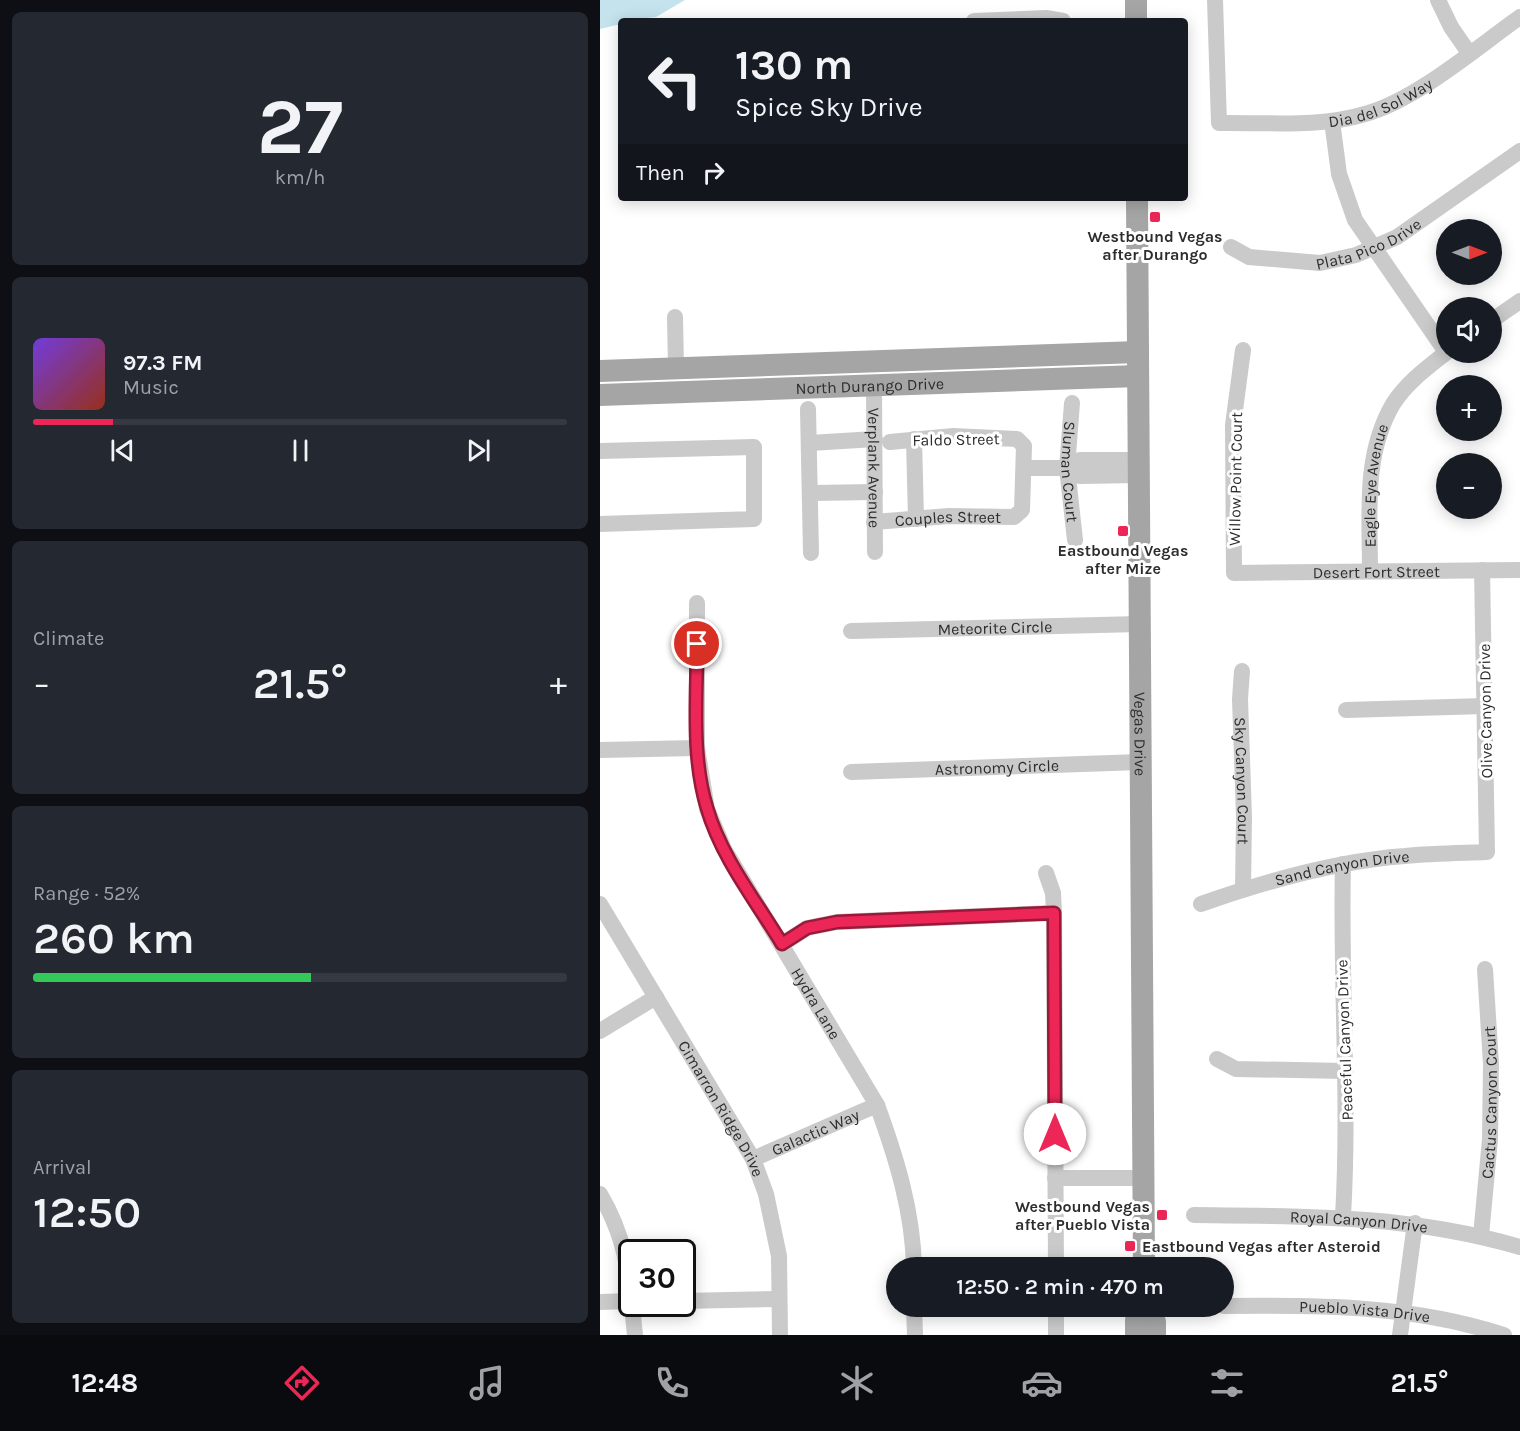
<!DOCTYPE html>
<meta charset="utf-8">
<style>
:root{--surface:#171b24;--page:#242831;--text:#f1f3f6;--muted:#9ea1a6;--line:#363941;--accent:#ec2656}
body{margin:0;font-family:Karla,sans-serif;background:var(--page);color:var(--text);height:100vh;display:flex;flex-direction:column;font-size:22px;white-space:nowrap}
*{box-sizing:border-box;margin:0}
p{font-size:20px;color:var(--muted)}
.icon{flex:none;width:33px;height:33px;fill:none;stroke:currentColor;stroke-width:2;stroke-linecap:round;stroke-linejoin:round}
.map{position:relative;flex:1;overflow:hidden}
.sheet{display:flex;flex-direction:column;gap:12px;padding:12px;background:#0d0f14;width:600px}
.sheet>*{flex:none}
.top-card{position:absolute;left:18px;top:18px;width:570px;height:183px;border-radius:6px;box-shadow:0 3px 15px #0003;background:#171b24;color:var(--text);overflow:hidden}
.needle{width:39px;rotate:90deg}
.controls{position:absolute;left:836px;top:219px;display:grid;gap:12px}
.controls a{display:grid;place-items:center;width:66px;height:66px;border-radius:50%;background:var(--surface);box-shadow:0 3px 15px #0003;font-size:30px}
.speed{position:absolute;left:18px;top:1239px;display:flex;gap:12px;font-size:30px;font-weight:700;text-align:center}
.speed>*{display:grid;place-content:center;width:78px;height:78px;border-radius:50%;background:var(--surface);box-shadow:0 3px 15px #0003;line-height:1}
.speed .limit{border:3px solid #111;border-radius:9px;background:#fff;color:#111}
.pin{position:absolute;display:grid;place-items:center;width:51px;height:51px;color:#fff;margin:-26px;border:3px solid #fff;border-radius:50%;box-shadow:0 2px 6px #0007}
.me{position:absolute;width:66px;margin:-33px;rotate:0deg;stroke-linejoin:round;filter:drop-shadow(0 0 4px #0008)}
.turn{display:flex;align-items:center;gap:21px;height:126px;padding:0 18px;font-size:27px}
.turn .icon{width:78px;height:78px;stroke-width:2.5}
.turn b{display:block;font-size:42px;line-height:51px}
.then{display:flex;align-items:center;height:57px;padding:0 18px;background:#0003;gap:12px;font-size:22px}
.big{font-size:45px;font-weight:600;line-height:1.1}
.sheet .widget{flex:1;display:flex;flex-direction:column;justify-content:center;gap:9px;min-width:0;padding:0 21px;border-radius:9px;background:var(--page)}
.sheet .dial{align-items:center;gap:0}
.dial b{font-size:78px;line-height:1}
.song{display:flex;align-items:center;gap:18px}
.cover{width:72px;height:72px;border-radius:9px;background:linear-gradient(135deg,hsl(260 70% 55%),hsl(10 70% 35%))}
.played{height:6px;border-radius:3px;background:linear-gradient(90deg,var(--accent) 15%,var(--line) 15%)}
.keys{display:flex;justify-content:space-around;direction:ltr}
.heat{display:flex;justify-content:space-between;align-items:center;font-size:33px;direction:ltr}
.charge{height:9px;border-radius:4px;background:linear-gradient(90deg,#34c759 52%,var(--line) 0)}
.trip{position:absolute;left:286px;top:1257px;width:348px;height:60px;border-radius:30px;background:var(--surface);box-shadow:0 3px 15px #0003;font-weight:600;line-height:60px;text-align:center}
.menu{display:flex;height:96px;justify-content:space-around;align-items:center;background:#090b0e;color:var(--muted)}
.menu .icon{width:42px;height:42px}
.menu .active{color:var(--accent)}
.menu b{font-size:27px;color:var(--text)}
main{display:flex;flex:1;min-height:0}
.map>svg:first-child{display:block}
</style>
<main>
<section class="sheet">
<div class="widget dial"><b>27</b><p>km/h</p></div>
<div class="widget">
<div class="song"><i class="cover"></i><div><b>97.3 FM</b><p>Music</p></div></div>
<div class="played"></div>
<div class="keys"><svg class="icon" aria-label="previous" viewBox="0 0 24 24"><path d="M18 5L8 12l10 7zM5 5v14"/></svg><svg class="icon" aria-label="pause" viewBox="0 0 24 24"><path d="M8 5v14M16 5v14"/></svg><svg class="icon" aria-label="next" viewBox="0 0 24 24"><path d="M6 5l10 7-10 7zM19 5v14"/></svg></div>
</div>
<div class="widget"><p>Climate</p>
<div class="heat"><a>−</a><b class="big">21.5°</b><a>+</a></div>
</div>
<div class="widget"><p>Range · 52%</p><b class="big">260 km</b><div class="charge"></div></div>
<div class="widget"><p>Arrival</p><b class="big">12:50</b></div>
</section>
<div class="map">
<svg width="920" height="1335" viewBox="0 0 920 1335">
<rect width="100%" height="100%" fill="#fff"/>
<path fill="#c4e3ec" d="M0,0h85l-29,17 -35,4v3l-21,5z"/>
<g fill="none" stroke-linecap="round" stroke-linejoin="round">
<g stroke="#cacaca" stroke-width="16">
<path id="s1" d="M615,0l4,123c48,-1 100,5 146,-9 51,-14 111,-66 155,-97"/>
<path d="M838,0l13,27 18,26"/>
<path d="M374,21l72,-3 17,3"/>
<path d="M732,121l7,53 16,46 91,132"/>
<path id="s2" d="M631,247l18,10 71,6 36,-8 41,-18 123,-86"/>
<path d="M75,317l1,51"/>
<path d="M891,321l29,-20"/>
<path id="s3" d="M643,350l-10,75 1,148 286,-3"/>
<path id="s4" d="M274,386l1,166"/>
<path id="s5" d="M472,403l-5,65 8,72"/>
<path d="M208,409l3,144"/>
<path d="M314,439l2,80"/>
<path d="M210,443l65,-4"/>
<path d="M0,451l154,-4v72l-154,5"/>
<path d="M424,468h43l13,-8h59"/>
<path d="M467,468l13,8 59,-1"/>
<path d="M211,493l64,-1"/>
<path id="s6" d="M274,522l75,-6 65,1 8,-7 2,-64 -7,-7 -64,-3 -63,6"/>
<path id="s7" d="M770,571c0,-56 -7,-116 23,-167 13,-21 35,-37 54,-52"/>
<path id="s8" d="M97,603v145l10,61 17,40 153,256c19,52 36,106 37,163"/>
<path id="s9" d="M251,631l289,-7"/>
<path id="s10" d="M642,671l-2,28 4,118 -1,72"/>
<path d="M746,710l139,-4"/>
<path d="M0,750l97,-2"/>
<path id="s11" d="M251,772l290,-10"/>
<path d="M446,873l7,20 1,20 2,355"/>
<path id="s12" d="M0,904l153,255 13,35 13,62 1,79"/>
<path id="s13" d="M601,904c65,-23 135,-43 204,-48 27,-3 55,-3 82,-4l-5,-282"/>
<path d="M182,944l25,-16 30,-6 217,-9"/>
<path d="M0,1031l56,-34"/>
<path d="M617,1059l19,10 110,2"/>
<path id="s14" d="M153,1159l124,-54"/>
<path d="M455,1178h89"/>
<path d="M0,1194c29,49 29,86 35,141"/>
<path id="s15" d="M594,1215c114,1 215,0 326,32"/>
<path d="M743,1216c7,-117 -3,-234 0,-352"/>
<path id="s16" d="M881,1236l9,-97 1,-75 -6,-95"/>
<path d="M82,1301l97,-2"/>
<path d="M0,1302l32,-1"/>
<path d="M314,1306l1,29"/>
<path d="M456,1306v29"/>
<path id="s17" d="M624,1306c96,-1 188,-1 280,29"/>
<path d="M544,1307l46,-1"/>
<path d="M800,1335l15,-112"/>
</g>
<g stroke="#a5a5a5" stroke-width="22">
<path d="M536,0v21"/>
<path id="s18" d="M537,198l7,1070"/>
<path d="M0,371l538,-19"/>
<path id="s19" d="M0,395l538,-19"/>
<path d="M544,1307l11,15v13"/>
<path d="M536,1335v-15l8,-14"/>
</g>
</g>
<g fill="none" stroke-linecap="round" stroke-linejoin="round">
<defs>
<path id="route" d="M97,644c0,54 -6,112 10,164 14,49 49,93 75,136l25,-16 30,-6 217,-9 1,221"/>
</defs>
<use href="#route" stroke="#991938" stroke-width="15"/>
<use href="#route" stroke="#ec2656" stroke-width="10"/>
</g>
<g fill="#ec2656" stroke="#fff" stroke-width="2">
<rect x="549" y="211" width="12" height="12" rx="3"/>
<rect x="517" y="525" width="12" height="12" rx="3"/>
<rect x="556" y="1209" width="12" height="12" rx="3"/>
<rect x="524" y="1240" width="12" height="12" rx="3"/>
</g>
<g text-anchor="middle" stroke-width="6" stroke-linejoin="round" paint-order="stroke">
<g font-size="16" fill="#2d2d2d" stroke="#fff">
<text dy="6" stroke="none"><textPath href="#s1" startOffset="288">Dia del Sol Way</textPath></text>
<text dy="6" stroke="none"><textPath href="#s2" startOffset="144">Plata Pico Drive</textPath></text>
<text dy="6" stroke="none"><textPath href="#s19" startOffset="270">North Durango Drive</textPath></text>
<text transform="translate(356 439) rotate(-1)" y="6">Faldo Street</text>
<text dy="6" stroke="none"><textPath href="#s4" startOffset="82">Verplank Avenue</textPath></text>
<text dy="6" stroke="none"><textPath href="#s5" startOffset="69">Sluman Court</textPath></text>
<text transform="translate(635 479) rotate(-89)" y="6">Willow Point Court</text>
<text dy="6" stroke="none"><textPath href="#s7" startOffset="86">Eagle Eye Avenue</textPath></text>
<text dy="6" stroke="none"><textPath href="#s6" startOffset="74">Couples Street</textPath></text>
<text dy="6" stroke="none"><textPath href="#s3" startOffset="366">Desert Fort Street</textPath></text>
<text dy="6" stroke="none"><textPath href="#s9" startOffset="144">Meteorite Circle</textPath></text>
<text transform="translate(885 711) rotate(-91)" y="6">Olive Canyon Drive</text>
<text dy="6" stroke="none"><textPath href="#s18" startOffset="536">Vegas Drive</textPath></text>
<text dy="6" stroke="none"><textPath href="#s11" startOffset="146">Astronomy Circle</textPath></text>
<text dy="6" stroke="none"><textPath href="#s10" startOffset="110">Sky Canyon Court</textPath></text>
<text dy="6" stroke="none"><textPath href="#s13" startOffset="146">Sand Canyon Drive</textPath></text>
<text dy="6" stroke="none"><textPath href="#s8" startOffset="430">Hydra Lane</textPath></text>
<text transform="translate(744 1040) rotate(-92)" y="6">Peaceful Canyon Drive</text>
<text dy="6" stroke="none"><textPath href="#s16" startOffset="134">Cactus Canyon Court</textPath></text>
<text dy="6" stroke="none"><textPath href="#s12" startOffset="238">Cimarron Ridge Drive</textPath></text>
<text dy="6" stroke="none"><textPath href="#s14" startOffset="68">Galactic Way</textPath></text>
<text dy="6" stroke="none"><textPath href="#s15" startOffset="165">Royal Canyon Drive</textPath></text>
<text dy="6" stroke="none"><textPath href="#s17" startOffset="141">Pueblo Vista Drive</textPath></text>
</g>
<g font-size="16" font-weight="bold" fill="#2d2d2d" stroke="#fff">
<text x="555" y="242">Westbound Vegas<tspan x="555" dy="18">after Durango</tspan></text>
<text x="523" y="556">Eastbound Vegas<tspan x="523" dy="18">after Mize</tspan></text>
<text x="550" y="1212" text-anchor="end">Westbound Vegas<tspan x="550" dy="18">after Pueblo Vista</tspan></text>
<text x="542" y="1252" text-anchor="start">Eastbound Vegas after Asteroid</text>
</g>
</g>
</svg>
<div class="controls">
<a><svg class="needle" viewBox="-14 -14 28 28"><path d="M0-13l5 13h-10z" fill="#e53935"/><path d="M0 13l5-13h-10z" fill="#9ea1a6"/></svg></a>
<a><svg class="icon" aria-label="sound" viewBox="0 0 24 24"><path d="M4 9h4l5-4v14l-5-4H4zM17 9q2 3 0 6"/></svg></a>
<a>+</a>
<a>−</a>
</div>
<div class="speed"><div class="limit">30</div></div>
<div class="pin" style="left:97px;top:644px;background:#d93025"><svg class="icon" aria-label="arrive" viewBox="0 0 24 24"><path d="M6 21V4h12l-3 4 3 4H6"/></svg></div>
<svg class="me" style="left:455px;top:1134px" viewBox="-20 -20 40 40"><circle r="19" fill="#fff"/><path d="M0-13L10 11 0 6-10 11z" fill="#ec2656"/></svg>
<div class="trip">12:50 · 2 min · 470 m</div>
<div class="top-card">
<div class="turn"><svg class="icon" aria-label="left" viewBox="0 0 24 24"><path d="M17 20v-9H6M10 6l-5 5 5 5"/></svg><div><b>130 m</b>Spice Sky Drive</div></div>
<div class="then">Then<svg class="icon" aria-label="right" viewBox="0 0 24 24"><path d="M7 20v-9h11M14 6l5 5-5 5"/></svg></div>
</div>
</div>
</main>
<nav class="menu">
<b>12:48</b>
<svg class="icon active" aria-label="directions" viewBox="0 0 24 24"><path d="M12 3l9 9-9 9-9-9zM9 14v-3h6M13 9l2 2-2 2"/></svg>
<svg class="icon" aria-label="music" viewBox="0 0 24 24"><path d="M9 18V5l10-2v13"/><circle cx="6" cy="18" r="3"/><circle cx="16" cy="16" r="3"/></svg>
<svg class="icon" aria-label="phone" viewBox="0 0 24 24"><path d="M5 4h4l2 5-3 2q2 4 5 5l2-3 5 2v4C11 20 4 13 5 4z"/></svg>
<svg class="icon" aria-label="climate" viewBox="0 0 24 24"><path d="M12 3v18M4 7l16 10M4 17L20 7"/></svg>
<svg class="icon" aria-label="car" viewBox="0 0 24 24"><path d="M5 17H2v-5l4-1 3-4h7l3 4 3 1v5h-3M9 17h6M6 11h13"/><circle cx="7" cy="17" r="2"/><circle cx="17" cy="17" r="2"/></svg>
<svg class="icon" aria-label="filters" viewBox="0 0 24 24"><path d="M4 7h16M4 17h16"/><circle cx="9" cy="7" r="2"/><circle cx="15" cy="17" r="2"/></svg>
<b>21.5°</b>
</nav>
